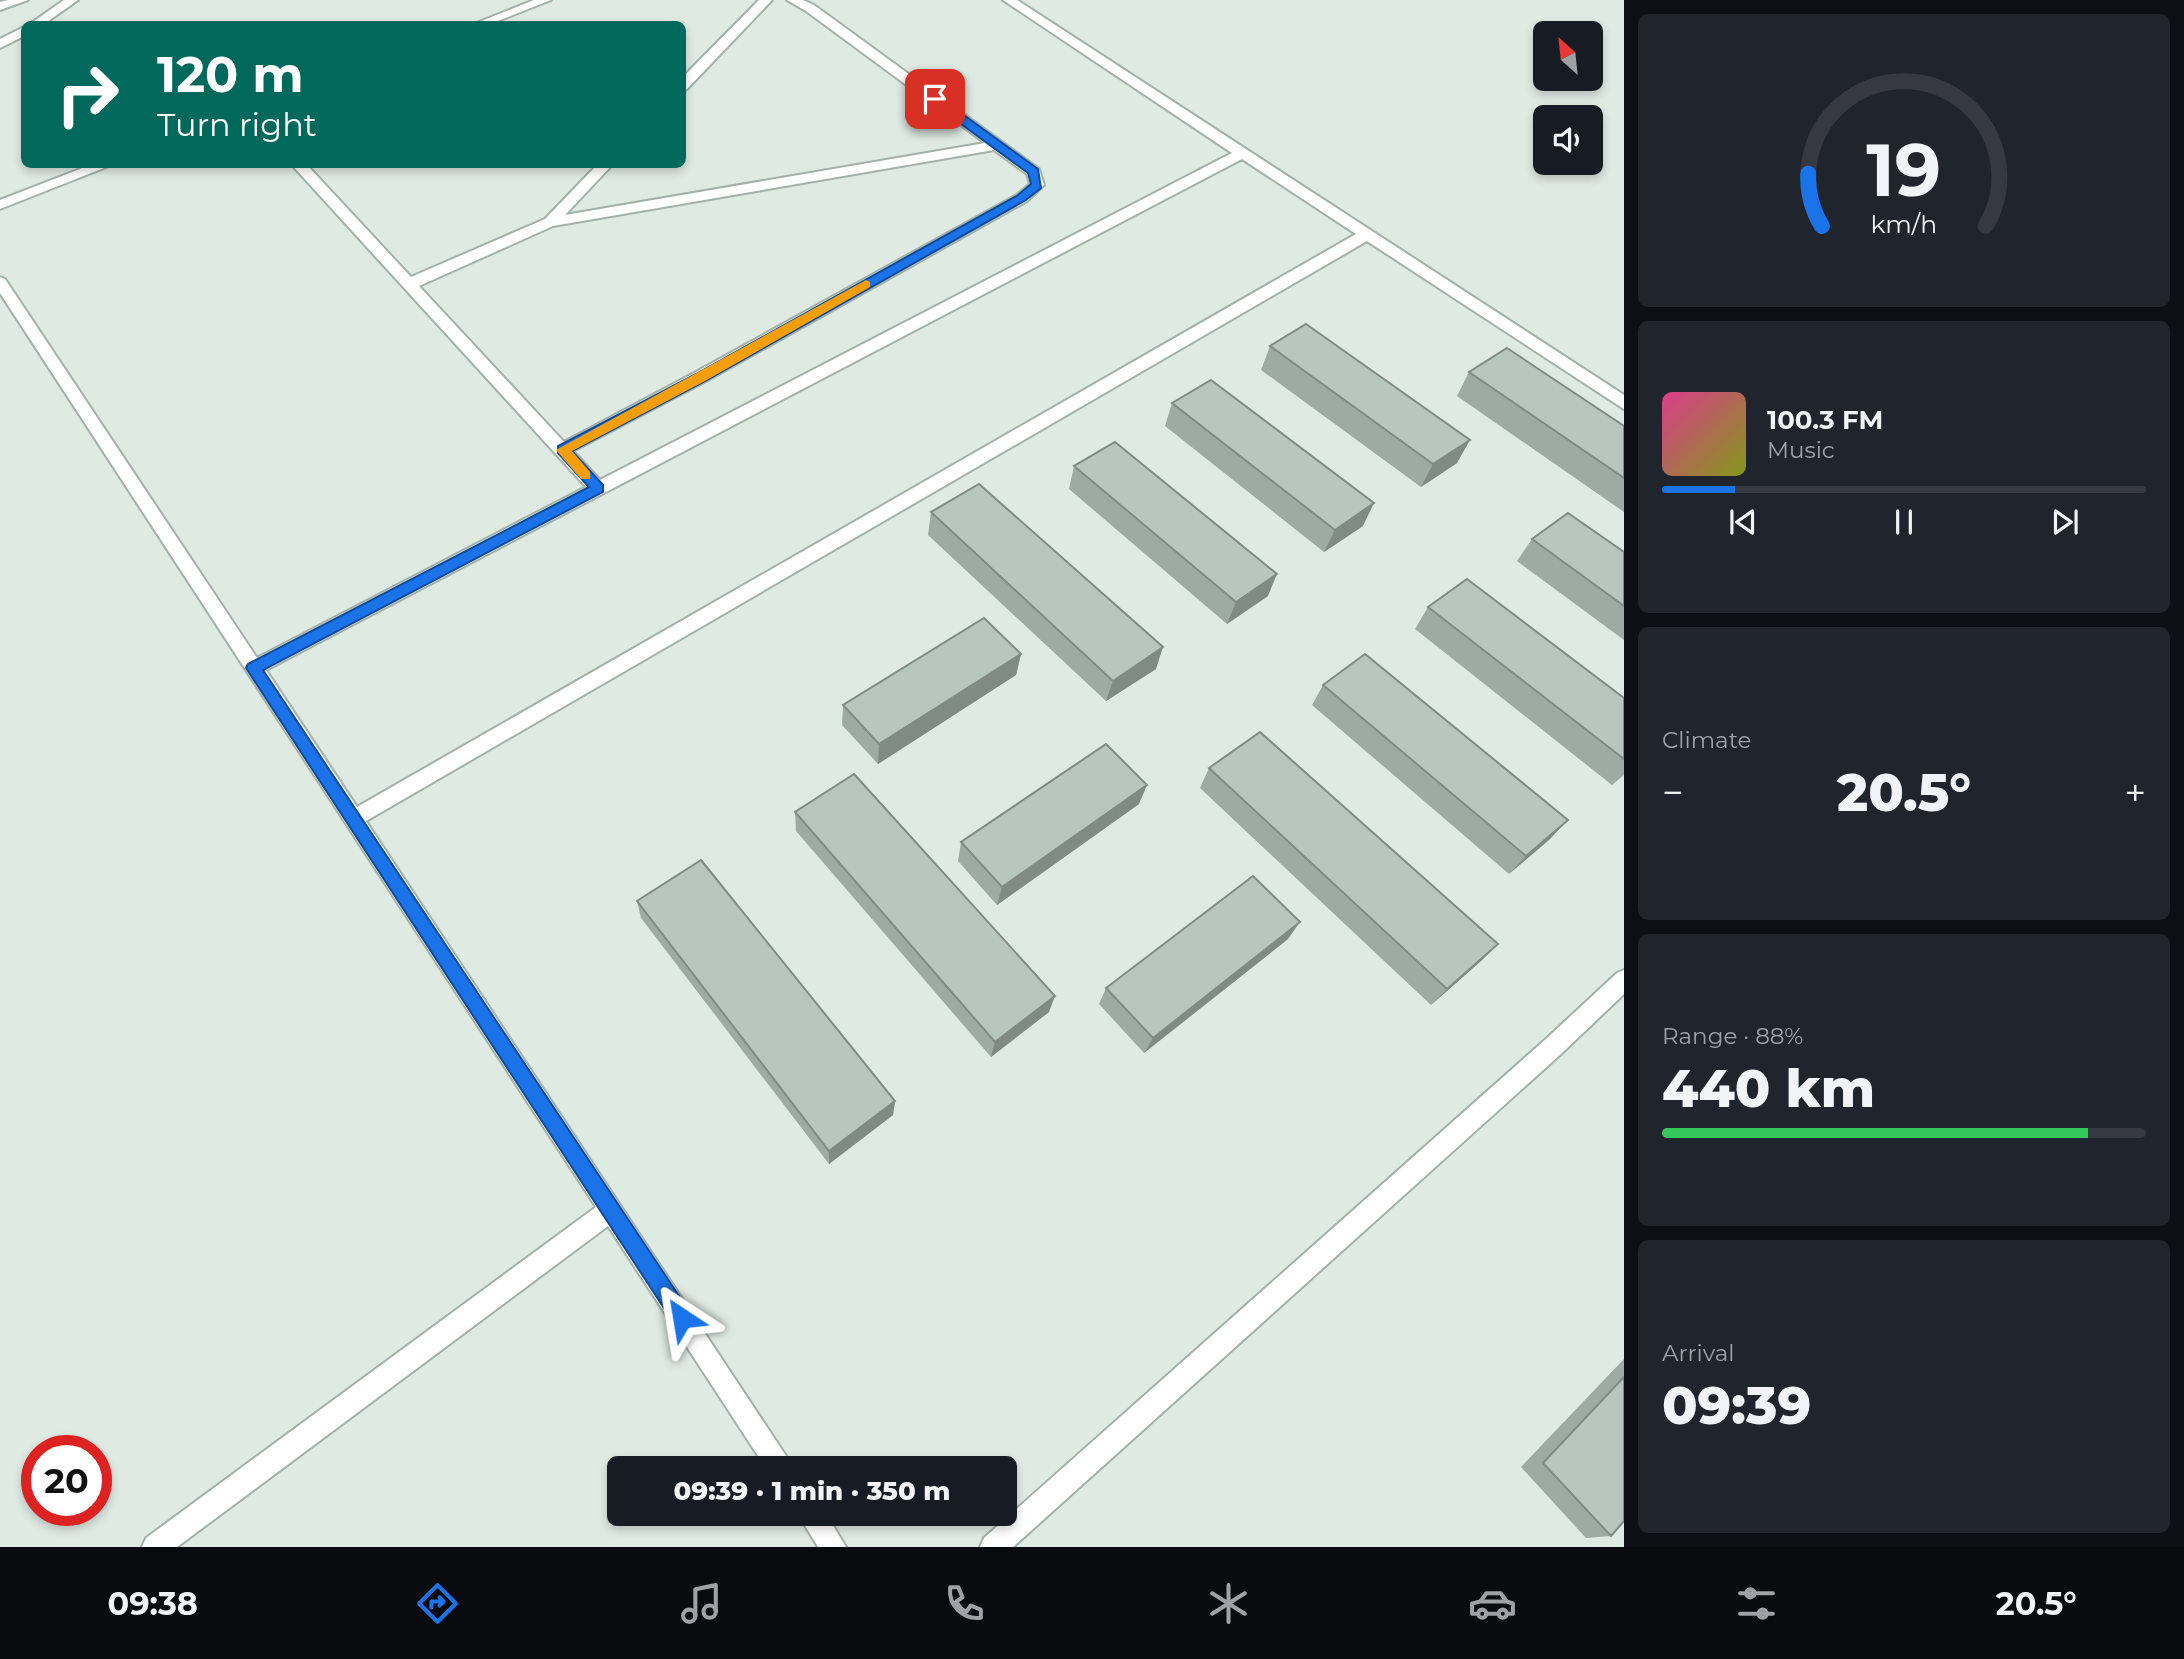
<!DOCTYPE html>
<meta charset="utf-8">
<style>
:root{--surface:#171b24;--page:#20242c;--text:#f1f3f6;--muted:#9ea1a6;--line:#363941;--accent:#1a73e8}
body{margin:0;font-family:Montserrat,sans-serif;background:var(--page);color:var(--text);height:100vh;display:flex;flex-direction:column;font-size:26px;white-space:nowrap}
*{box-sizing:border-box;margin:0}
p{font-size:23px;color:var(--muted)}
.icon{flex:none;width:38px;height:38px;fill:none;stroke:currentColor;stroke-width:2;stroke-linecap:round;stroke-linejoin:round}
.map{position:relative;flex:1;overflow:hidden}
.panel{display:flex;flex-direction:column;gap:14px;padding:14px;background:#0d0f14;width:560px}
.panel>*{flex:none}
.banner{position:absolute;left:21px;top:21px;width:665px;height:147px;border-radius:10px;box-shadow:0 4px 10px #0003;background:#00695c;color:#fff;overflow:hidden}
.needle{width:46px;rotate:333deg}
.tools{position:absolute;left:1533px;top:21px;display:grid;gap:14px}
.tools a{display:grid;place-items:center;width:70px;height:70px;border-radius:10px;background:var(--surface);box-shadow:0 4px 10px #0003;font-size:35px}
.speed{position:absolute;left:21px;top:1435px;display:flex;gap:14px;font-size:35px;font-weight:700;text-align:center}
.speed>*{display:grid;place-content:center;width:91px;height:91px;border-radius:50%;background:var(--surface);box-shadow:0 4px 10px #0003;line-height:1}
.speed .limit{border:10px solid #d22;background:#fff;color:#111}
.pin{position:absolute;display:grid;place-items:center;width:60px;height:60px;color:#fff;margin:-30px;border-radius:14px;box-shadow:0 4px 10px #0006}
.me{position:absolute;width:77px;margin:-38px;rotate:327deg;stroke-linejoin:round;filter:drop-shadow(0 0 5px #0008)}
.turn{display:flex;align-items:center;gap:24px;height:147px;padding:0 21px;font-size:32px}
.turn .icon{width:91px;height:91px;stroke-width:2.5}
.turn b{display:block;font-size:49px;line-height:60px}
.big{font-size:52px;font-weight:800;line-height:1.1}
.panel .widget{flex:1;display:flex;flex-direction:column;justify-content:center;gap:10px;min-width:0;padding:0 24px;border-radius:10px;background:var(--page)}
.panel .dial{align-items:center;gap:0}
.dial svg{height:182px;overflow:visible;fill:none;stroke:var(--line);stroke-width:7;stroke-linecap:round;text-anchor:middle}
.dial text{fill:var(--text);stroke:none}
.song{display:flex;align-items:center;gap:21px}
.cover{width:84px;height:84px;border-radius:10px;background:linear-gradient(135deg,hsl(330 70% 55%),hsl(70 70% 35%))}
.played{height:7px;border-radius:4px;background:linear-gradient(90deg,var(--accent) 15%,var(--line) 15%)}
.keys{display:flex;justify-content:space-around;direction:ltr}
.heat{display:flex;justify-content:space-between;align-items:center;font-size:38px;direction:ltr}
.charge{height:10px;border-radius:5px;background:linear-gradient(90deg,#34c759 88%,var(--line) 0)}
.trip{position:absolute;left:607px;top:1456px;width:410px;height:70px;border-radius:10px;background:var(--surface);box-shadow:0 4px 10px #0003;font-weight:800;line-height:70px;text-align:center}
.tabs{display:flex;height:112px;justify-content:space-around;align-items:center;background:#090b0e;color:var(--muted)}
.tabs .icon{width:49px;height:49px}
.tabs .active{color:var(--accent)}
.tabs b{font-size:32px;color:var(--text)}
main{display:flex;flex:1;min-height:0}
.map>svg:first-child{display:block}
</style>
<main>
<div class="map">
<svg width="1624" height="1547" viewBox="0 0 1624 1547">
<rect width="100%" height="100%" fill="#dfeae3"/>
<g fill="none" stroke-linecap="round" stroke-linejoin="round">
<defs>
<path id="lane" d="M8,0h20l-28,10v-8z
M64,0h14l-34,24h-14z
M534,0h17l-61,24h-16z
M759,0h13l-85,89 -5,1v-12z
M787,0h16l11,5 225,164 5,16 -17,16 -321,180 -133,70 27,29 632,-327 -229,-153h14l607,395v14l-257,-168 -1001,580 428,647h-28l-158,-242 -431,321h-35l4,-9 450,-331 -596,-914v-16l5,2 252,379 329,-171 -295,-323h15l105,113 134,-58 53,-55h15l-48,51 420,-72 -179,-132zM994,150l33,24 3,10 -13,11 -323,178 -130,69 -145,-156 134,-60zM1242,159l114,75 -999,573 -91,-137z
M24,27v9l-24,12v-9z
M93,164h21l-114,45v-9z
M1624,970v24l-62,59 -549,494h-33l4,-9 562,-499 71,-66z
M798,1514h28l20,33h-28z"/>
</defs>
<use href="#lane" stroke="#a2b1a9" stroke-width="4"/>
<use href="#lane" fill="#fff" fill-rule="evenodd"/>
</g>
<path fill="#9daba3" d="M1270,346l187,117 -36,24 -160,-117z
M1469,372l155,54v86l-167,-116z
M1172,403l191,123 -39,26 -159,-126z
M1074,466l194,130 -41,28 -158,-135z
M931,512l225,157 -50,32 -178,-166z
M1532,539l92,13v88l-107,-79z
M1428,607l196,91v77l-12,10 -197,-156z
M1021,654l-5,21 -138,89 -36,-39 1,-20z
M1323,685l227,154 -41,35 -197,-169z
M1209,768l289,176 -17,17 -50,44 -231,-217z
M1139,804l-142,101 -39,-44 3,-19z
M795,812l254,200 -58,45 -195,-226z
M637,901l258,200 -2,14 -64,49 -188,-246z
M1288,939l-144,114 -45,-49 7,-16z
M1624,1359v162l-13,15 -25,2 -65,-71z"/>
<path fill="#808b85" d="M1470,440l-13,23 -36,24 12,-23z
M1374,503l-11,23 -39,26 11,-22z
M1277,574l-9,22 -41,28 9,-22z
M1163,647l-7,22 -50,32 7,-20z
M1021,654l-5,21 -138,89 1,-20z
M1147,785l-8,19 -142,101 5,-18z
M1568,820l-18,19 -41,35 17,-18z
M1300,922l-12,17 -144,114 9,-15z
M1498,944l-17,17 -50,44 16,-16z
M1055,996l-6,16 -58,45 4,-15z
M895,1101l-2,14 -64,49v-13z"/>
<path fill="#b7c7be" stroke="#808b85" stroke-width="2" d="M1306,324l164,116 -37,24 -163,-118z
M1507,348l117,78v52l-155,-106z
M1211,380l163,123 -39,27 -163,-127z
M1115,442l162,132 -41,28 -162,-136z
M979,484l184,163 -50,34 -182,-169z
M1568,513l56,39v54l-92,-67z
M1467,579l157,119v61l-196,-152z
M984,618l37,36 -142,90 -36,-39z
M1365,654l203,166 -42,36 -203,-171z
M1260,732l238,212 -51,45 -238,-221z
M1106,744l41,41 -145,102 -41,-45z
M854,774l201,222 -60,46 -200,-230z
M701,860l194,241 -66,50 -192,-250z
M1253,876l47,46 -147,116 -47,-50z
M1624,1377v144l-13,15 -68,-73z"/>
<path fill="#1a73e8" stroke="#114b97" stroke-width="2" d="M931,97h8l99,72 3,19 -15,12 -321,181 -133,70 31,34v7l-340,178 426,641 3,7 -3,7 -7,3 -7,-3 -429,-657 2,-4 341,-177 -31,-34v-7l138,-72 322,-179 13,-11 -3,-11 -97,-71z"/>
<path fill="#f59e0b" d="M866,280l4,2v5l-165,94 -133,70 18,21v7h-9l-25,-29z"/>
</svg>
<div class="tools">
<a><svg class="needle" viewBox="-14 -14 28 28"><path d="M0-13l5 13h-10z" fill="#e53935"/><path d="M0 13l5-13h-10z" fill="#9ea1a6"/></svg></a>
<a><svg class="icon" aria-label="sound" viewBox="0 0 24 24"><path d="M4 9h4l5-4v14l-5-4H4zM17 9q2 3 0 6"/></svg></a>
</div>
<div class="speed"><div class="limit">20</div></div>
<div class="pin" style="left:935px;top:99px;background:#d93025"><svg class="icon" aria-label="arrive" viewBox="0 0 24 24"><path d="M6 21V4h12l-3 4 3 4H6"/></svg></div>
<svg class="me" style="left:682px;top:1318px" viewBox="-20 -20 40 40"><path d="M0-17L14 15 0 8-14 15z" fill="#1a73e8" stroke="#fff" stroke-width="4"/></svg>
<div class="trip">09:39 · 1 min · 350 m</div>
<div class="banner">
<div class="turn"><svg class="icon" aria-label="right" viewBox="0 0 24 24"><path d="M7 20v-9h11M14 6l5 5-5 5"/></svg><div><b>120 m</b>Turn right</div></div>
</div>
</div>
<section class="panel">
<div class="widget dial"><svg viewBox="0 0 100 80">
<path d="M14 69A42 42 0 1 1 86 69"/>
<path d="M14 69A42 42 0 0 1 8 46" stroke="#1a73e8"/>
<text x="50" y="56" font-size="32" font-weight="700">19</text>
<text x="50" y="72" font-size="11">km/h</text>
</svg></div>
<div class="widget">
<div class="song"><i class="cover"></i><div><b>100.3 FM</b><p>Music</p></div></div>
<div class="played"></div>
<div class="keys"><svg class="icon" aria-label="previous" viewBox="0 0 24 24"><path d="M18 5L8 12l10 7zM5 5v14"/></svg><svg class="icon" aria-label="pause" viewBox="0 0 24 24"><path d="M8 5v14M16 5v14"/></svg><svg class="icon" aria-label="next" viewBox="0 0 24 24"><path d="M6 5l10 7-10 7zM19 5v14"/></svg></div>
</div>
<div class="widget"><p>Climate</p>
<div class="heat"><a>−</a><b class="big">20.5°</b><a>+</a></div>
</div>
<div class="widget"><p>Range · 88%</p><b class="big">440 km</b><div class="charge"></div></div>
<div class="widget"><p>Arrival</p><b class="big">09:39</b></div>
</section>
</main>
<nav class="tabs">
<b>09:38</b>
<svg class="icon active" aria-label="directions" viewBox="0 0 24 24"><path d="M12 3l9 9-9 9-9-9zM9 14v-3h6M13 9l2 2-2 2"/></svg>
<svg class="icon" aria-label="music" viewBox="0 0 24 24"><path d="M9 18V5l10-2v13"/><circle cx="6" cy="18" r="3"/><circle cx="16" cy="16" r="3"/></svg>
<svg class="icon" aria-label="phone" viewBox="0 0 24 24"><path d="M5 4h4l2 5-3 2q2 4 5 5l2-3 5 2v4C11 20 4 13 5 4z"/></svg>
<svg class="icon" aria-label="climate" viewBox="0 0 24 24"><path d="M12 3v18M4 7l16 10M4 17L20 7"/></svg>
<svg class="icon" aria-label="car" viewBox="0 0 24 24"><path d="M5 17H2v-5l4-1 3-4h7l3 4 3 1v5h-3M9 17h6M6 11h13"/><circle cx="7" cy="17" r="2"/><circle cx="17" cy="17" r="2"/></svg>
<svg class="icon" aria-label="filters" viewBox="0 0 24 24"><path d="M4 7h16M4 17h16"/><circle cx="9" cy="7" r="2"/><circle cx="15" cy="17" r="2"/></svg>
<b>20.5°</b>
</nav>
